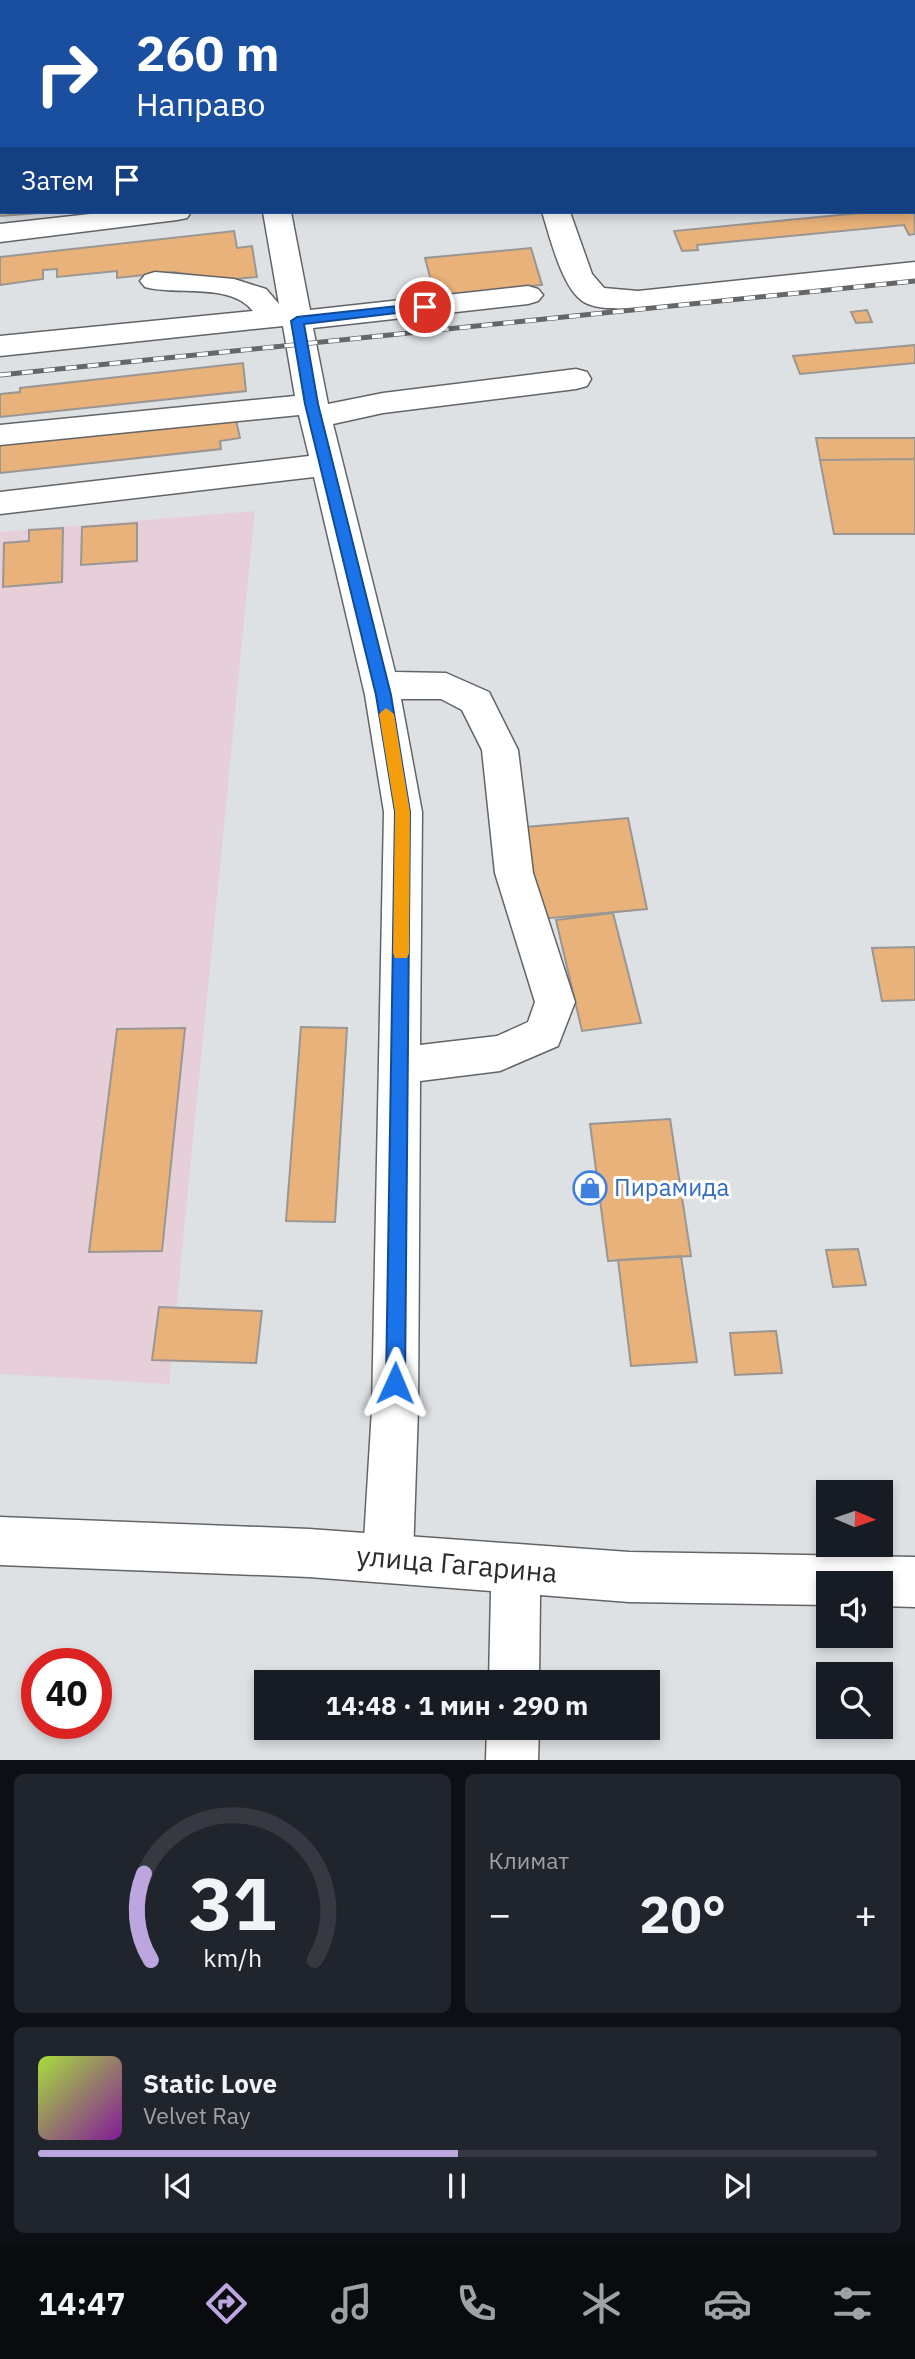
<!DOCTYPE html>
<html lang="ru">
<meta charset="utf-8">
<style>
:root{--surface:#171b24;--page:#20242c;--text:#f1f3f6;--muted:#9ea1a6;--line:#363941;--accent:#bba6df}
body{margin:0;font-family:"IBM Plex Sans",sans-serif;background:var(--page);color:var(--text);height:100vh;display:flex;flex-direction:column;font-size:26px;white-space:nowrap}
*{box-sizing:border-box;margin:0}
p{font-size:23px;color:var(--muted)}
.icon{flex:none;width:38px;height:38px;fill:none;stroke:currentColor;stroke-width:2;stroke-linecap:round;stroke-linejoin:round}
.map{position:relative;height:1760px;overflow:hidden}
.side{display:flex;flex-direction:column;gap:14px;padding:14px;background:#0d0f14;flex:1}
.side>*{flex:none}
.hud{position:absolute;left:0px;top:0px;width:915px;height:214px;box-shadow:0 4px 10px #0003;background:#1a4fa0;color:#fff;overflow:hidden}
.needle{width:46px;rotate:92deg}
.tools{position:absolute;left:816px;top:1480px;display:grid;gap:14px}
.tools a{display:grid;place-items:center;width:77px;height:77px;border-radius:0px;background:var(--surface);box-shadow:0 4px 10px #0003;font-size:35px}
.speed{position:absolute;left:21px;top:1648px;display:flex;gap:14px;font-size:35px;font-weight:700;text-align:center}
.speed>*{display:grid;place-content:center;width:91px;height:91px;border-radius:50%;background:var(--surface);box-shadow:0 4px 10px #0003;line-height:1}
.speed .limit{border:10px solid #d22;background:#fff;color:#111}
.pin{position:absolute;display:grid;place-items:center;width:60px;height:60px;color:#fff;margin:-30px;border:4px solid #fff;border-radius:50%;box-shadow:0 2px 7px #0007}
.me{position:absolute;width:77px;margin:-38px;rotate:1deg;stroke-linejoin:round;filter:drop-shadow(0 0 5px #0008)}
.turn{display:flex;align-items:center;gap:24px;height:147px;padding:0 21px;font-size:32px}
.turn .icon{width:91px;height:91px;stroke-width:2.5}
.turn b{display:block;font-size:49px;line-height:60px}
.then{display:flex;align-items:center;height:66px;padding:0 21px;background:#0003;gap:14px;font-size:26px}
.big{font-size:52px;font-weight:800;line-height:1.1}
.side .card{flex:1;display:flex;flex-direction:column;justify-content:center;gap:10px;min-width:0;padding:0 24px;border-radius:10px;background:var(--page)}
.side .dial{align-items:center;gap:0}
.dial svg{height:182px;overflow:visible;fill:none;stroke:var(--line);stroke-width:7;stroke-linecap:round;text-anchor:middle}
.dial text{fill:var(--text);stroke:none}
.song{display:flex;align-items:center;gap:21px}
.cover{width:84px;height:84px;border-radius:10px;background:linear-gradient(135deg,hsl(80 70% 55%),hsl(290 70% 35%))}
.played{height:7px;border-radius:4px;background:linear-gradient(90deg,var(--accent) 50%,var(--line) 50%)}
.keys{display:flex;justify-content:space-around;direction:ltr}
.heat{display:flex;justify-content:space-between;align-items:center;font-size:38px;direction:ltr}
.side .tiles{flex:1;display:grid;gap:14px;grid-template-columns:1fr 1fr}
.card:last-child{grid-column:span 2}
.trip{position:absolute;left:254px;top:1670px;width:406px;height:70px;border-radius:0px;background:var(--surface);box-shadow:0 4px 10px #0003;font-weight:800;line-height:70px;text-align:center}
.menu{display:flex;height:112px;justify-content:space-around;align-items:center;background:#090b0e;color:var(--muted)}
.menu .icon{width:49px;height:49px}
.menu .on{color:var(--accent)}
.menu b{font-size:32px;color:var(--text)}
.map>svg:first-child{display:block}
</style>
<div class="map">
<svg width="915" height="1761" viewBox="0 0 915 1761">
<rect width="100%" height="100%" fill="#dee1e4"/>
<path fill="#e7cfd9" d="M0,0l86,2h-84l-2,189z
M530,0h385v140l-1,-138z
M255,511l-86,873 -169,-10v-842z"/>
<path fill="#e9b27a" stroke="#999693" stroke-width="2" d="M0,193l2,19h50l-52,4z
M914,207l1,27 -6,1 -5,-10 -207,20 1,5 -16,1 -8,-20 196,-19h44z
M234,231l3,17 15,-2 5,31 -31,3 -53,-8 -56,6v-7l-60,6v-8l-14,1v9l-43,6v-28z
M531,248l11,37 -107,11 -10,-38z
M867,310l5,12 -16,1 -5,-11z
M915,345v18l-115,11 -7,-18z
M243,363l3,28 -246,26v-23l20,-2v-4z
M236,420l4,18 -20,3 1,8 -221,24v-29z
M816,438h99v21l-95,1z
M915,459v75h-81l-14,-74z
M137,523v38l-56,4 1,-38z
M63,528l-1,54 -59,5 1,-44 25,-2v-11z
M628,818l19,91 -106,10 -15,-92z
M613,913l28,110 -59,8 -26,-111z
M915,947v53l-33,1 -10,-53z
M301,1027l46,1 -12,194 -49,-1z
M185,1028l-23,223 -73,1 28,-223z
M670,1119l21,137 -83,5 -18,-137z
M858,1249l8,36 -33,2 -7,-37z
M681,1256l16,106 -66,4 -13,-106z
M159,1307l103,4 -6,52 -104,-3z
M776,1331l6,42 -47,2 -5,-42z"/>
<g fill="none" stroke-linecap="round" stroke-linejoin="round">
<defs>
<path id="minor" d="M108,0h24v2h-24z
M232,0h24v2h-24z
M464,0h24v2h-24z
M108,212h83l-4,6 -10,2 -177,22v-18z
M263,212h28l19,98 218,-24 10,3 5,6 -5,6 -10,3 -215,24 15,76 55,-11 193,-24 11,3 4,7 -4,7 -11,3 -193,24 -50,11 62,248 51,1 43,19 29,58 15,123 42,129 -17,44 -58,25 -80,10 -2,328 -5,148 -8,17 -17,8 -17,-8 -8,-17 9,-148 12,-597 -19,-117 -51,-218 -314,37v-22l309,-36 -10,-41 -299,30v-20l295,-29 -12,-70 -283,30v-20l253,-25c-23,-29 -76,-15 -108,-24l-5,-6 5,-6 10,-3 79,7 32,10 13,15zM401,699h40l21,11 20,40 13,123 40,129 -7,20 -31,14 -77,9 2,-233z
M542,212h28l22,62 12,14 34,3 277,-29v18l-277,29c-16,-1 -35,1 -50,-5 -25,-9 -38,-68 -46,-92z"/>
<path id="major" d="M0,1517l309,12 320,23 286,5v50l-35,-1v-22h-52v21l-199,-3 -89,-7 -1,87h-50l2,-91 -182,-14 -309,-12z
M487,1727h52l-1,34h-52z"/>
</defs>
<use href="#minor" stroke="#626467" stroke-width="3"/>
<use href="#major" stroke="#626467" stroke-width="3"/>
<use href="#minor" fill="#fff" fill-rule="evenodd"/>
<use href="#major" fill="#fff" fill-rule="evenodd"/>
<defs>
<path id="rail" d="M0,375l915,-94"/>
</defs>
<use href="#rail" stroke="#646668" stroke-width="5"/>
<use href="#rail" stroke="#fff" stroke-width="3.5" stroke-dasharray="11" stroke-linecap="butt"/>
</g>
<path fill="#1a73e8" stroke="#114b97" stroke-width="2" d="M425,303l6,4 -1,2 -126,15 14,80 73,291 19,117 -5,571 -3,6 -7,3 -7,-3 -2,-6 9,-571 -19,-117 -71,-291 -14,-83 6,-4z"/>
<path fill="#f59e0b" d="M386,708l8,6 16,98 -1,141 -2,5h-12l-2,-5 2,-141 -16,-98z"/>
<defs>
<symbol id="shop-ring" viewBox="-11 -11 22 22"><circle r="9.5" fill="#fff" stroke="#3f7fe0" stroke-width="1.5"/><path d="M-5-2.5h2.3a2.7 3.5 0 0 1 5.4 0H5L5.5 6h-11ZM-1.5-2.5h3a1.5 2.3 0 0 0-3 0Z" fill="#3f7fe0"/></symbol>
</defs>
<g fill-rule="evenodd">
<use href="#shop-ring" x="571" y="1169" width="38" height="38"/>
</g>
<g text-anchor="middle" stroke-width="6" stroke-linejoin="round" paint-order="stroke">
<g font-size="24" fill="#366cbe" stroke="#fff" text-anchor="start">
<text x="614" y="1196">Пирамида</text>
</g>
<g font-size="28" fill="#2b2c2e" stroke="#fff">
<text transform="translate(457 1564) rotate(5)" y="10">улица Гагарина</text>
</g>
</g>
</svg>
<div class="tools">
<a><svg class="needle" viewBox="-14 -14 28 28"><path d="M0-13l5 13h-10z" fill="#e53935"/><path d="M0 13l5-13h-10z" fill="#9ea1a6"/></svg></a>
<a><svg class="icon" aria-label="sound" viewBox="0 0 24 24"><path d="M4 9h4l5-4v14l-5-4H4zM17 9q2 3 0 6"/></svg></a>
<a><svg class="icon" aria-label="search" viewBox="0 0 24 24"><circle cx="10" cy="10" r="6"/><path d="M15 15l6 6"/></svg></a>
</div>
<div class="speed"><div class="limit">40</div></div>
<div class="pin" style="left:425px;top:307px;background:#d93025"><svg class="icon" aria-label="arrive" viewBox="0 0 24 24"><path d="M6 21V4h12l-3 4 3 4H6"/></svg></div>
<svg class="me" style="left:395px;top:1383px" viewBox="-20 -20 40 40"><path d="M0-17L14 15 0 8-14 15z" fill="#1a73e8" stroke="#fff" stroke-width="4"/></svg>
<div class="trip">14:48 · 1 мин · 290 m</div>
<div class="hud">
<div class="turn"><svg class="icon" aria-label="right" viewBox="0 0 24 24"><path d="M7 20v-9h11M14 6l5 5-5 5"/></svg><div><b>260 m</b>Направо</div></div>
<div class="then">Затем<svg class="icon" aria-label="arrive" viewBox="0 0 24 24"><path d="M6 21V4h12l-3 4 3 4H6"/></svg></div>
</div>
</div>
<section class="side">
<div class="tiles">
<div class="card dial"><svg viewBox="0 0 100 80">
<path d="M14 69A42 42 0 1 1 86 69"/>
<path d="M14 69A42 42 0 0 1 11 31" stroke="#bba6df"/>
<text x="50" y="56" font-size="32" font-weight="700">31</text>
<text x="50" y="72" font-size="11">km/h</text>
</svg></div>
<div class="card"><p>Климат</p>
<div class="heat"><a>−</a><b class="big">20°</b><a>+</a></div>
</div>
<div class="card">
<div class="song"><i class="cover"></i><div><b>Static Love</b><p>Velvet Ray</p></div></div>
<div class="played"></div>
<div class="keys"><svg class="icon" aria-label="previous" viewBox="0 0 24 24"><path d="M18 5L8 12l10 7zM5 5v14"/></svg><svg class="icon" aria-label="pause" viewBox="0 0 24 24"><path d="M8 5v14M16 5v14"/></svg><svg class="icon" aria-label="next" viewBox="0 0 24 24"><path d="M6 5l10 7-10 7zM19 5v14"/></svg></div>
</div>
</div>
</section>
<nav class="menu">
<b>14:47</b>
<svg class="icon on" aria-label="directions" viewBox="0 0 24 24"><path d="M12 3l9 9-9 9-9-9zM9 14v-3h6M13 9l2 2-2 2"/></svg>
<svg class="icon" aria-label="music" viewBox="0 0 24 24"><path d="M9 18V5l10-2v13"/><circle cx="6" cy="18" r="3"/><circle cx="16" cy="16" r="3"/></svg>
<svg class="icon" aria-label="phone" viewBox="0 0 24 24"><path d="M5 4h4l2 5-3 2q2 4 5 5l2-3 5 2v4C11 20 4 13 5 4z"/></svg>
<svg class="icon" aria-label="climate" viewBox="0 0 24 24"><path d="M12 3v18M4 7l16 10M4 17L20 7"/></svg>
<svg class="icon" aria-label="car" viewBox="0 0 24 24"><path d="M5 17H2v-5l4-1 3-4h7l3 4 3 1v5h-3M9 17h6M6 11h13"/><circle cx="7" cy="17" r="2"/><circle cx="17" cy="17" r="2"/></svg>
<svg class="icon" aria-label="filters" viewBox="0 0 24 24"><path d="M4 7h16M4 17h16"/><circle cx="9" cy="7" r="2"/><circle cx="15" cy="17" r="2"/></svg>
</nav>
